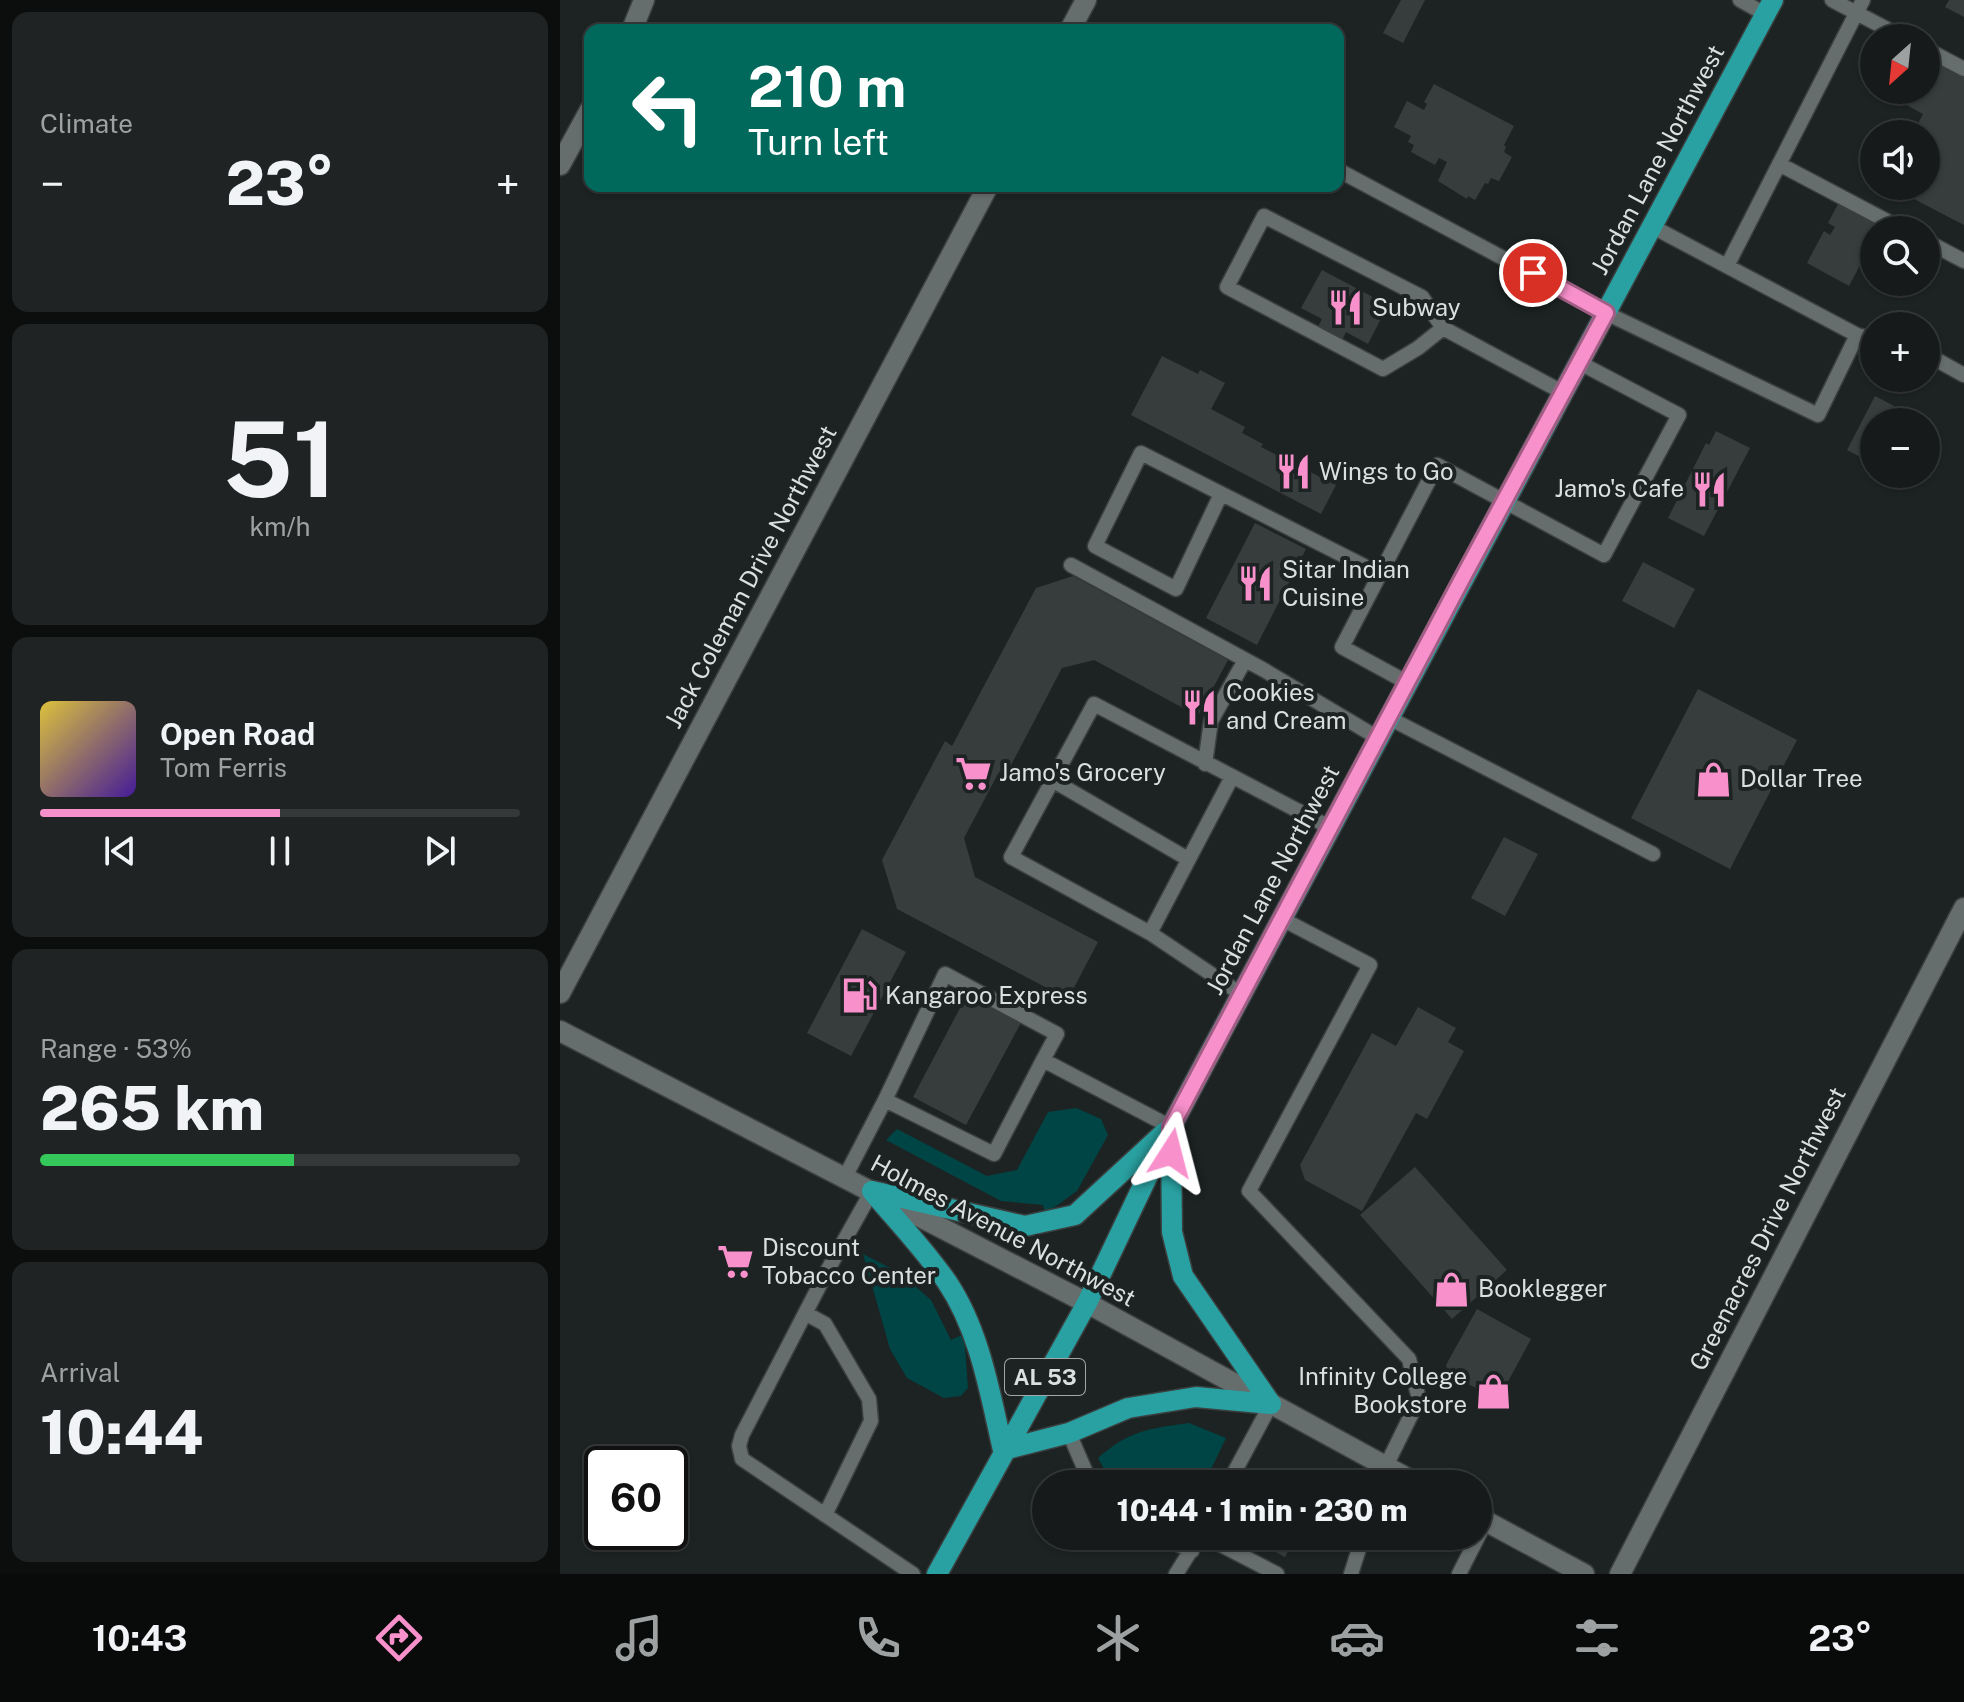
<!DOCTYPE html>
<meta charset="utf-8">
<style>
:root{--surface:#161a1a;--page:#1f2323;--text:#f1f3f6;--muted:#9ea1a2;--line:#353839;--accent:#f890cb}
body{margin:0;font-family:"Public Sans",sans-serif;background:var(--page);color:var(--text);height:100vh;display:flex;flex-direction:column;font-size:30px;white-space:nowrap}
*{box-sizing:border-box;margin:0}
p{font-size:26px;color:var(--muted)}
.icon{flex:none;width:44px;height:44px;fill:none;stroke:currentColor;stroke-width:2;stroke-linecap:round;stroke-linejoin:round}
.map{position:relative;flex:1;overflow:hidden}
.side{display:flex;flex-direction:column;gap:12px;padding:12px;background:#0c0e0e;width:560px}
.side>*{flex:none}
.guide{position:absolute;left:24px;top:24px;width:760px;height:168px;border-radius:16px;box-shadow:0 2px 6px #0004,0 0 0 2px var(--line);background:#00695c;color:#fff;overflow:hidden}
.needle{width:52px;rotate:207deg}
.fabs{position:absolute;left:1300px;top:24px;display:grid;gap:16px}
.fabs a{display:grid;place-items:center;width:80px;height:80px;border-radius:50%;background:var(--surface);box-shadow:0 2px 6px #0004,0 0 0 2px var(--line);font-size:40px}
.speed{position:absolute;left:24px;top:1446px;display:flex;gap:16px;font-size:40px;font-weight:700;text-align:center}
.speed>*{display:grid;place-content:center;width:104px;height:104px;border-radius:50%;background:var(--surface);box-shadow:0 2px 6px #0004,0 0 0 2px var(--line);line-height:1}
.speed .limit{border:4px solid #111;border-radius:12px;background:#fff;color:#111}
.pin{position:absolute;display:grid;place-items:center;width:68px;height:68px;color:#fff;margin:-34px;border:4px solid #fff;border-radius:50%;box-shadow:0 2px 8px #0007}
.me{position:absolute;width:88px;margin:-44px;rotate:9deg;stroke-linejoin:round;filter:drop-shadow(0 0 6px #0008)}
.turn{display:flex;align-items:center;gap:28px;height:168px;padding:0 32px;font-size:36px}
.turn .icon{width:104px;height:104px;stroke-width:2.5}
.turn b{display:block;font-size:56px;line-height:68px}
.big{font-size:60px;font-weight:800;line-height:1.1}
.side .widget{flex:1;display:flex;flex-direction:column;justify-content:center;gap:12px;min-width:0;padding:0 28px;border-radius:16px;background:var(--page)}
.side .dial{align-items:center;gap:0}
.dial b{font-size:104px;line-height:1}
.song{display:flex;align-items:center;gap:24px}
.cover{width:96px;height:96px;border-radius:12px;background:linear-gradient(135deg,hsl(50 70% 55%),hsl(260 70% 35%))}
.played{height:8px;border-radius:4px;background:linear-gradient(90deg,var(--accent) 50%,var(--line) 50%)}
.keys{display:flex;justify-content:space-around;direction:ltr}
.heat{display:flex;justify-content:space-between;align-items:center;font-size:44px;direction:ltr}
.charge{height:12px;border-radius:6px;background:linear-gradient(90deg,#34c759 53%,var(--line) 0)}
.trip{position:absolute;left:472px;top:1470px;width:460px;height:80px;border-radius:40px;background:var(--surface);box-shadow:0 2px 6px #0004,0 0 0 2px var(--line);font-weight:800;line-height:80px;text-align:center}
.tabs{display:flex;height:128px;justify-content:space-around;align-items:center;background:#090a0a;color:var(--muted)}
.tabs .icon{width:56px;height:56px}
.tabs .selected{color:var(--accent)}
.tabs b{font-size:36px;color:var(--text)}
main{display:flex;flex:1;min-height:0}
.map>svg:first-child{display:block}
</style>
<main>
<section class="side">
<div class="widget"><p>Climate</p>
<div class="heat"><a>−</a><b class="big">23°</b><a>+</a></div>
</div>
<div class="widget dial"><b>51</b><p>km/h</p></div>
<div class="widget">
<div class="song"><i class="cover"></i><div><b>Open Road</b><p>Tom Ferris</p></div></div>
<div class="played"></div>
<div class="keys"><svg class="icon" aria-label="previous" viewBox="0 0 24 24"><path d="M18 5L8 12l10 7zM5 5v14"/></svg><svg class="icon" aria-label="pause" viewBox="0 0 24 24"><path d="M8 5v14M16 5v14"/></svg><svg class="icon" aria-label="next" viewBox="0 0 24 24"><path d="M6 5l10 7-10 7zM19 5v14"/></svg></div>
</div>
<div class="widget"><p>Range · 53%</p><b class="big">265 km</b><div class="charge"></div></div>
<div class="widget"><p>Arrival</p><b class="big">10:44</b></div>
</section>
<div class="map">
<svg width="1404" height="1574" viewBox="0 0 1404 1574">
<rect width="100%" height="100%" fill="#1d2323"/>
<path fill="#004545" d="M516,1108l25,11 7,16 -31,56 -32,23 -2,-9 -42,-4 -115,-61 11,-11 90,47 30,-6 31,-58z
M303,1254l37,19 31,27 20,40 13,-6 4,54 -7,8 -17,2 -37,-20 -17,-29z
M629,1423l37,15 -22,46h-92l-14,-26c32,-28 50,-29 91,-35z"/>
<path fill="#373d3d" d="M841,0h24l-22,43 -20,-10z
M1389,0h15v17l-19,-10z
M1366,53l38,20v152l-75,-39h37v-52h-13l10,-20 -22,-12 6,-12h19z
M874,84l80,42 -10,19 2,2 -2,5 8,5 -13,24 -8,-3 -3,6 -3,-1 -10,17 -7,-4 -1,3 -29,-18 9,-19 -8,-4 -4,7 -24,-13 3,-7 -6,-3 3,-6 -17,-9 13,-26 17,9 3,-6 -3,-2z
M1279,202l43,23 -3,5h-5v9l-25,47 -42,-23 17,-32 6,4 5,-8 -7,-4z
M762,270l66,35 -20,39 -22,-12 -4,8 -24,-13 4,-8 -21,-11z
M602,356l36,18 2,-4 25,13 -14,26 34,18 -3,6 21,11 -2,3 75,38 -15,29 -190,-99z
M1315,396l36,19 -3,7h-34v42l-27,-14z
M1156,431l34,17 -46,88 -36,-18 38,-75 3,2z
M695,523l51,26 -49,96 -51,-27z
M1083,562l52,27 -21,39 -52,-27z
M513,576l155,84 -30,56 -104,-56 -32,8 -53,101 -10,3 -35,66 11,39 123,65 -30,57 -171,-90 -15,-49 63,-119 7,5 84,-158z
M1138,689l99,51 -67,129 -99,-51z
M944,837l34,17 -33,62 -34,-18z
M302,929l44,23 -55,104 -44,-23z
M409,991l54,28 -57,106 -53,-28z
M858,1007l38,21 -8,14 16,9 -37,68 -11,-6 -54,98 -57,-31 -5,-15 72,-132 24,13z
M855,1167l92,103 -55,49 -92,-104z
M917,1309l54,30 -33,61 -50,-27 -2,-8z
M707,1472l22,12h-29z
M684,1536h52l-11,21z"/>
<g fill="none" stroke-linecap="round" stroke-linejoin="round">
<defs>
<path id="service" d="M1180,0l25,14
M1272,0l72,38
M1366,49l38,20
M1219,164l125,66
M778,170l268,143 212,102 39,-80 -204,-108
M1366,241l38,20
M1167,266l136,-266
M883,328l-25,20 -35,21 -156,-82 37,-71 158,81 21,31 121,65
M1297,335l17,4
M1366,354l38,21
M661,494l-45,95 -81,-43 46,-93 239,121
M511,565l193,105 114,68
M848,683l-66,-36 95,-182 167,90 75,-140 -99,-52
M829,718l264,136
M645,764l6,-43 34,-61
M492,780l136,79
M722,919l88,46 -121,226 160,168 10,40 -33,67 -6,18
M590,933l82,-156
M681,994l-91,-61 -139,-76 83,-153 237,124
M325,1100l60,-126 112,60 -14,26
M285,1177l40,-77 109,54 49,-94 128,67
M312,1191l-46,82 -84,162 -3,11 3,13 171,115
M245,1313l20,11 44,75 2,22 -46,94
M509,1433l22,51
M668,1484l43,-80
M601,1536l31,15
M644,1536l73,38
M616,1574l24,-38
M791,1574l12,-38
M899,1574l27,-53"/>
<path id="minor" d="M72,30l12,-30
M510,30l16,-30
M0,165l30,-55
M0,993l428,-807
M1060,1574l344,-666"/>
<path id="secondary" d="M0,1031l527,272 331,181
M918,1517l106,57"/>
<path id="primary" d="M611,1133l1,99 11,44 88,128
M312,1191l153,35 50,-11 90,-83
M312,1191c25,30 53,59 75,91 33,49 43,112 56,168
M443,1450l66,-17 59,-25 68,-11 75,7
M377,1574l150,-271 84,-176 45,-85 557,-1042"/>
</defs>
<use href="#service" stroke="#3a3f3f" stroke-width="17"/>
<use href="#minor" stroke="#3a3f3f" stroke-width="23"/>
<use href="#secondary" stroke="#3a3f3f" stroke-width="23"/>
<use href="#primary" stroke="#3a3f3f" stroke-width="23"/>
<use href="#service" stroke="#666d6d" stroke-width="14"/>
<use href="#minor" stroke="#666d6d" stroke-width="20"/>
<use href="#secondary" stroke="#666d6d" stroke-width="20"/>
<use href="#primary" stroke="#29a1a2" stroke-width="20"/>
</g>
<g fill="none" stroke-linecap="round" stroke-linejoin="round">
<defs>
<path id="route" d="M611,1153v-26l291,-548 144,-266 -73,-40"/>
</defs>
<use href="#route" stroke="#a15e84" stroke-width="20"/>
<use href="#route" stroke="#f890cb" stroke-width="14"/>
</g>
<defs>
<symbol id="restaurant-bare" viewBox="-9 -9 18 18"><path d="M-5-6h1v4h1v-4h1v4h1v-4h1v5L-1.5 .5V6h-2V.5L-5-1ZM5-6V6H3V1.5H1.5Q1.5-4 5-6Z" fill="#f890cb" stroke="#1d2323" stroke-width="2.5" paint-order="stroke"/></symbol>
<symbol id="supermarket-bare" viewBox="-9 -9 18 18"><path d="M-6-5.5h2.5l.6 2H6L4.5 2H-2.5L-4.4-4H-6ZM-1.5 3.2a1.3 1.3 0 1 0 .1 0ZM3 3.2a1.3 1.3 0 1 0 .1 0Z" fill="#f890cb" stroke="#1d2323" stroke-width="2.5" paint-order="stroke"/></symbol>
<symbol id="shop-bare" viewBox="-9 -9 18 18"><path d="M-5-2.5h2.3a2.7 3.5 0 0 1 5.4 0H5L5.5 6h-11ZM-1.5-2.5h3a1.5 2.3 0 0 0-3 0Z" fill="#f890cb" stroke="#1d2323" stroke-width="2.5" paint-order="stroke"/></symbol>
<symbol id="fuel-bare" viewBox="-9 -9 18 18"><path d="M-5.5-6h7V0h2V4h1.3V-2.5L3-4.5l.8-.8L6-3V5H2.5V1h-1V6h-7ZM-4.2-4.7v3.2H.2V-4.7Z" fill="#f890cb" stroke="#1d2323" stroke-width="2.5" paint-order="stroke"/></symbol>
</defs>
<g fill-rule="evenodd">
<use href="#restaurant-bare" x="760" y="282" width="51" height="51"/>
<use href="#restaurant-bare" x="708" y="446" width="51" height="51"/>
<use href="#restaurant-bare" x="1124" y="464" width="51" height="51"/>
<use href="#restaurant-bare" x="670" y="558" width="51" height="51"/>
<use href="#restaurant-bare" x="614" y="682" width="51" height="51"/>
<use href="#supermarket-bare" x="388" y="748" width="51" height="51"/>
<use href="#shop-bare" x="1128" y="754" width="51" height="51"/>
<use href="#fuel-bare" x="274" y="970" width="51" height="51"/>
<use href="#supermarket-bare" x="150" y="1236" width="51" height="51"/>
<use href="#shop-bare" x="866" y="1264" width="51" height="51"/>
<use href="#shop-bare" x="908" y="1366" width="51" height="51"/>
</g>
<g text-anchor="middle" stroke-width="8" stroke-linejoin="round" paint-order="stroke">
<rect fill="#1d2323" stroke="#a2a7a7" stroke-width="2" x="445" y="1359" width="80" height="36" rx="6"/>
<g font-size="22" font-weight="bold" fill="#dbdfdf">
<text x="485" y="1385">AL 53</text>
</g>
<g font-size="24" fill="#dbdfdf" stroke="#1d2323">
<text transform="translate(1098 160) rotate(-62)" y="8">Jordan Lane Northwest</text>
<text transform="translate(191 577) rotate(-62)" y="8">Jack Coleman Drive Northwest</text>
<text transform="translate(713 880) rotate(-62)" y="8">Jordan Lane Northwest</text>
<text transform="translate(1208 1229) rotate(-63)" y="8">Greenacres Drive Northwest</text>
<text transform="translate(443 1231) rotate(28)" y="8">Holmes Avenue Northwest</text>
</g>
<g font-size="24" fill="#dbdfdf" stroke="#1d2323" text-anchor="start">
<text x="812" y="316">Subway</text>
<text x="759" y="480">Wings to Go</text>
<text x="1124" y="497" text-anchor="end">Jamo's Cafe</text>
<text x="722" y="578">Sitar Indian<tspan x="722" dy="28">Cuisine</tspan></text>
<text x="666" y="701">Cookies<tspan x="666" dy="28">and Cream</tspan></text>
<text x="439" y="781">Jamo's Grocery</text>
<text x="1180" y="787">Dollar Tree</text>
<text x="325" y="1004">Kangaroo Express</text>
<text x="202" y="1256">Discount<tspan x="202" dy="28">Tobacco Center</tspan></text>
<text x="918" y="1297">Booklegger</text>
<text x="907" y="1385" text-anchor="end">Infinity College<tspan x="907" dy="28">Bookstore</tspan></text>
</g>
</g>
</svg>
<div class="fabs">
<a><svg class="needle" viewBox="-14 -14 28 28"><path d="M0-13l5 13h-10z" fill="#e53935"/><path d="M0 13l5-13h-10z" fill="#9ea1a2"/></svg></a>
<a><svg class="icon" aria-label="sound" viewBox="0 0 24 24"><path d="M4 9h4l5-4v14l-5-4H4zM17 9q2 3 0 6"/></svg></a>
<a><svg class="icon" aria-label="search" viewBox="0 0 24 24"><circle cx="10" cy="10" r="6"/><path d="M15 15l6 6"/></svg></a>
<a>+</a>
<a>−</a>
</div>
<div class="speed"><div class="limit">60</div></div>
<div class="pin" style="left:973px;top:273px;background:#d93025"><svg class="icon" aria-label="arrive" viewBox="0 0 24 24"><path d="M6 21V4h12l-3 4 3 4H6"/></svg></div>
<svg class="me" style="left:611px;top:1153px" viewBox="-20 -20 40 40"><path d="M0-17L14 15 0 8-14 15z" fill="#f890cb" stroke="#fff" stroke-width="4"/></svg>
<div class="trip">10:44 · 1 min · 230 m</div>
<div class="guide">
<div class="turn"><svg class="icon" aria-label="left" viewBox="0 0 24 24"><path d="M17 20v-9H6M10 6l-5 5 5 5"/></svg><div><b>210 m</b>Turn left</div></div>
</div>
</div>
</main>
<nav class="tabs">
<b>10:43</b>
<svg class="icon selected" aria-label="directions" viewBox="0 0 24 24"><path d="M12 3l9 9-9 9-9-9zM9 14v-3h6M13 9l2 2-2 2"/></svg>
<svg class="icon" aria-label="music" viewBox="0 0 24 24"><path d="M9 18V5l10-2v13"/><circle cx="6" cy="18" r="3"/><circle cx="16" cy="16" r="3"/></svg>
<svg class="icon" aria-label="phone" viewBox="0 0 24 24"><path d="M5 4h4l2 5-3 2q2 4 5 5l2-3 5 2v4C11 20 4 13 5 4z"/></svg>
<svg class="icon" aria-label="climate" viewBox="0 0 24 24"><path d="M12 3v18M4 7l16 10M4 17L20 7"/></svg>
<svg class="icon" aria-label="car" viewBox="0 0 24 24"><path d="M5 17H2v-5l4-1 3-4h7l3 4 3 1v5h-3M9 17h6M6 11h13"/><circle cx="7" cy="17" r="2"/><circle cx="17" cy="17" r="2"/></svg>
<svg class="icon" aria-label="filters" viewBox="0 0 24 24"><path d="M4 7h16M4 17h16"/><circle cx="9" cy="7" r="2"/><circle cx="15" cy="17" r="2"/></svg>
<b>23°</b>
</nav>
